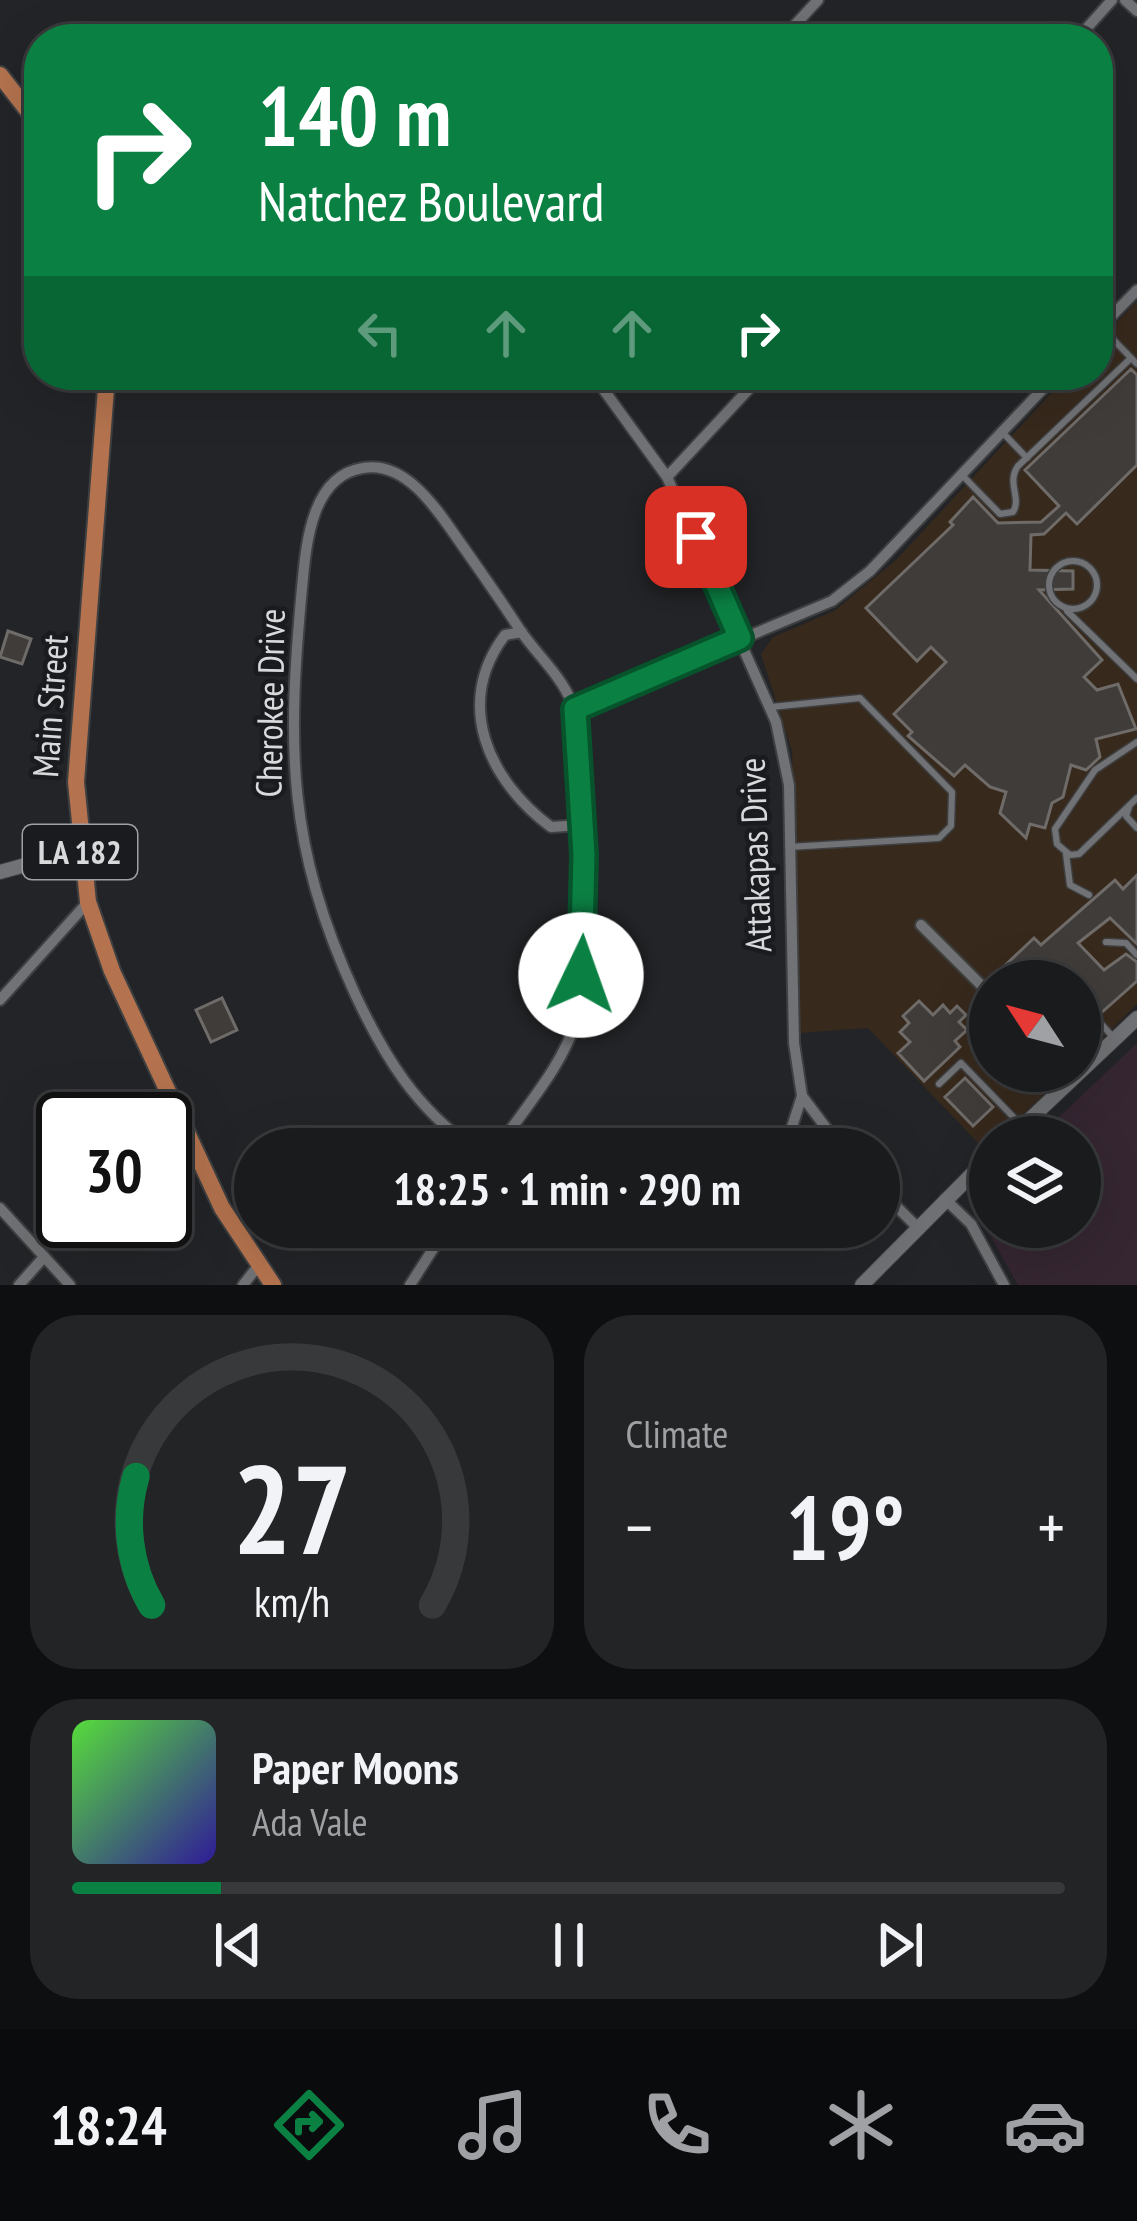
<!DOCTYPE html>
<meta charset="utf-8">
<style>
:root{--surface:#1a1b1d;--page:#232426;--text:#f1f3f6;--muted:#9fa1a4;--line:#38393b;--accent:#0b8043}
body{margin:0;font-family:"PT Sans Narrow",sans-serif;background:var(--page);color:var(--text);height:100vh;display:flex;flex-direction:column;font-size:45px;white-space:nowrap}
*{box-sizing:border-box;margin:0}
p{font-size:39px;color:var(--muted)}
.icon{flex:none;width:66px;height:66px;fill:none;stroke:currentColor;stroke-width:2;stroke-linecap:round;stroke-linejoin:round}
.map{position:relative;height:1285px;overflow:hidden}
.drawer{display:flex;flex-direction:column;gap:30px;padding:30px;background:#0e0f10;flex:1}
.drawer>*{flex:none}
.guide{position:absolute;left:24px;top:24px;width:1089px;height:366px;border-radius:48px;box-shadow:0 12px 48px #0002,0 0 0 3px var(--line);background:#0b8043;color:#fff;overflow:hidden}
.needle{width:78px;rotate:306deg}
.controls{position:absolute;left:969px;top:960px;display:grid;gap:24px}
.controls a{display:grid;place-items:center;width:132px;height:132px;border-radius:50%;background:var(--surface);box-shadow:0 12px 48px #0002,0 0 0 3px var(--line);font-size:60px}
.speed{position:absolute;left:36px;top:1092px;display:flex;gap:24px;font-size:60px;font-weight:700;text-align:center}
.speed>*{display:grid;place-content:center;width:156px;height:156px;border-radius:50%;background:var(--surface);box-shadow:0 12px 48px #0002,0 0 0 3px var(--line);line-height:1}
.speed .limit{border:6px solid #111;border-radius:18px;background:#fff;color:#111}
.pin{position:absolute;display:grid;place-items:center;width:102px;height:102px;color:#fff;margin:-51px;border-radius:24px;box-shadow:0 6px 18px #0006}
.me{position:absolute;width:132px;margin:-66px;rotate:3deg;stroke-linejoin:round;filter:drop-shadow(0 0 9px #0008)}
.turn{display:flex;align-items:center;gap:42px;height:252px;padding:0 36px;font-size:54px}
.turn .icon{width:156px;height:156px;stroke-width:2.5}
.turn b{display:block;font-size:84px;line-height:102px}
.lanes{display:flex;align-items:center;height:114px;padding:0 36px;background:#0003;justify-content:center;gap:60px;direction:ltr}
.lanes .off{opacity:.35}
.big{font-size:90px;font-weight:700;line-height:1.1}
.drawer .widget{flex:1;display:flex;flex-direction:column;justify-content:center;gap:18px;min-width:0;padding:0 42px;border-radius:48px;background:var(--page)}
.drawer .dial{align-items:center;gap:0}
.dial svg{height:312px;overflow:visible;fill:none;stroke:var(--line);stroke-width:7;stroke-linecap:round;text-anchor:middle}
.dial text{fill:var(--text);stroke:none}
.song{display:flex;align-items:center;gap:36px}
.cover{width:144px;height:144px;border-radius:18px;background:linear-gradient(135deg,hsl(110 70% 55%),hsl(250 70% 35%))}
.played{height:12px;border-radius:6px;background:linear-gradient(90deg,var(--accent) 15%,var(--line) 15%)}
.keys{display:flex;justify-content:space-around;direction:ltr}
.heat{display:flex;justify-content:space-between;align-items:center;font-size:66px;direction:ltr}
.drawer .tiles{flex:1;display:grid;gap:30px;grid-template-columns:1fr 1fr}
.widget:last-child{grid-column:span 2}
.trip{position:absolute;left:234px;top:1128px;width:666px;height:120px;border-radius:60px;background:var(--surface);box-shadow:0 12px 48px #0002,0 0 0 3px var(--line);font-weight:700;line-height:120px;text-align:center}
.tab-bar{display:flex;height:192px;justify-content:space-around;align-items:center;background:#0a0b0c;color:var(--muted)}
.tab-bar .icon{width:84px;height:84px}
.tab-bar .current{color:var(--accent)}
.tab-bar b{font-size:54px;color:var(--text)}
.map>svg:first-child{display:block}
</style>
<div class="map">
<svg width="1137" height="1285" viewBox="0 0 1137 1285">
<rect width="100%" height="100%" fill="#232427"/>
<path fill="#352632" d="M1137,1043v242h-119l-47,-84 19,-18v44h90v-90h-42z"/>
<path fill="#37291c" d="M1137,301v703l-57,57v-80h-90v90h79l-70,66h-9l-5,13 -117,-122 -69,5 -7,-282 -31,-97 12,-17 61,-26 62,-51 172,-185h30v-33z"/>
<path fill="#3f3c3a" stroke="#6f6b69" stroke-width="3" d="M1131,369l6,6v90l-60,59 -11,-11 -22,21 -13,1 -1,35 43,1v18l-34,1 63,70 -18,17 13,13 21,-6 18,45 -40,10 4,18 -14,13 -15,-5 -8,32 -11,6 -7,25 -15,-4 -4,14 -26,-25 6,-21 -16,-5 -25,-22 -11,11 -46,-40 4,-4 -18,-18 52,-52 -15,-15 -14,14 -51,-53 87,-83 -3,-3 23,-25 25,26 43,-1 18,-16 -34,-36z
M8,631l23,8 -9,25 -22,-7z
M1137,875v69l-27,-26 -32,25 26,27 22,-16 11,8v19l-36,32 -21,-19v-13h-14l-13,-14 -15,14h-34l-7,-8 37,-35 7,7 74,-65 8,9z
M222,998l15,32 -26,12 -15,-32z
M919,1001l14,14 10,-10 7,8 7,-7 9,9 -7,7 8,8 -12,11 5,6 -36,34 -26,-28 12,-11 -10,-10 9,-9 -6,-7z
M965,1078l28,29 -20,19 -28,-29z"/>
<g fill="none" stroke-linecap="round" stroke-linejoin="round">
<defs>
<path id="service" d="M1101,327l36,37
M1003,433l24,25
M962,475l38,39 13,-2c9,-14 -7,-29 5,-46l113,-108
M1049 585a24 24 0 1 1 48 0a24 24 0 1 1-48 0Z
M1067,611l70,68
M771,707l89,-9 92,94 -1,34 -12,12 -150,9
M1137,742l-42,28 -40,59 2,15 13,11 9,-1 58,-56
M1129,807l-3,9 11,12
M1066,854l4,31 19,10
M1106,942l20,1 11,12
M1080,1001l34,37
M939,1084l22,-21 59,61"/>
<path id="minor" d="M1125,0l12,11
M782,39l36,-39
M1077,39l35,-39
M1098,330l39,-40
M593,375l74,102 109,245 13,63 5,258 8,53 40,53
M667,477l95,-102
M522,632l-17,3c-52,69 -16,146 46,192l31,-2
M575,709l257,-108 38,-30 186,-196
M921,925l69,69
M0,1000l88,-98
M788,1139l14,-43
M474,1149c-58,-41 -89,-91 -119,-155 -68,-148 -68,-247 -53,-406 4,-41 8,-112 61,-120 46,-8 78,48 101,80 19,27 38,54 56,82 17,25 40,44 52,73 17,42 18,269 5,315 -15,50 -52,89 -80,131
M779,1149l9,-10 36,-8
M879,1189l39,39
M945,1199l26,25 33,61
M0,1208l70,77
M684,1242l14,-15
M19,1285l25,-28
M243,1285l15,-19
M410,1285l37,-58"/>
<path id="tertiary" d="M0,872l80,-22
M1011,1137l126,-119
M862,1285l128,-129"/>
<path id="primary" d="M0,75l39,50
M107,375l-31,407 12,120 24,69 110,237 51,77"/>
</defs>
<use href="#service" stroke="#3e3f41" stroke-width="9"/>
<use href="#minor" stroke="#3e3f41" stroke-width="14"/>
<use href="#tertiary" stroke="#3e3f41" stroke-width="16"/>
<use href="#primary" stroke="#3e3f41" stroke-width="20"/>
<use href="#service" stroke="#717275" stroke-width="6"/>
<use href="#minor" stroke="#717275" stroke-width="10"/>
<use href="#tertiary" stroke="#717275" stroke-width="14"/>
<use href="#primary" stroke="#b4734e" stroke-width="16"/>
</g>
<g fill="none" stroke-linecap="round" stroke-linejoin="round">
<defs>
<path id="route" d="M581,975l3,-120 -9,-146 165,-71 -44,-101"/>
</defs>
<use href="#route" stroke="#07532c" stroke-width="30"/>
<use href="#route" stroke="#0b8043" stroke-width="21"/>
</g>
<g text-anchor="middle" stroke-width="9" stroke-linejoin="round" paint-order="stroke">
<rect fill="#1a1b1e" stroke="#9fa0a2" stroke-width="3" x="23" y="825" width="114" height="54" rx="9"/>
<g font-size="33" font-weight="bold" fill="#d8d9db">
<text x="80" y="864">LA 182</text>
</g>
<g font-size="36" fill="#d8d9db" stroke="#1a1b1e">
<text transform="translate(270 703) rotate(-89)" y="13">Cherokee Drive</text>
<text transform="translate(50 706) rotate(-86)" y="13">Main Street</text>
<text transform="translate(755 855) rotate(-92)" y="13">Attakapas Drive</text>
</g>
</g>
</svg>
<div class="controls">
<a><svg class="needle" viewBox="-14 -14 28 28"><path d="M0-13l5 13h-10z" fill="#e53935"/><path d="M0 13l5-13h-10z" fill="#9fa1a4"/></svg></a>
<a><svg class="icon" aria-label="layers" viewBox="0 0 24 24"><path d="M12 4l9 5-9 5-9-5zM3 14l9 5 9-5"/></svg></a>
</div>
<div class="speed"><div class="limit">30</div></div>
<div class="pin" style="left:696px;top:537px;background:#d93025"><svg class="icon" aria-label="arrive" viewBox="0 0 24 24"><path d="M6 21V4h12l-3 4 3 4H6"/></svg></div>
<svg class="me" style="left:581px;top:975px" viewBox="-20 -20 40 40"><circle r="19" fill="#fff"/><path d="M0-13L10 11 0 6-10 11z" fill="#0b8043"/></svg>
<div class="trip">18:25 · 1 min · 290 m</div>
<div class="guide">
<div class="turn"><svg class="icon" aria-label="right" viewBox="0 0 24 24"><path d="M7 20v-9h11M14 6l5 5-5 5"/></svg><div><b>140 m</b>Natchez Boulevard</div></div>
<div class="lanes"><svg class="icon off" aria-label="left" viewBox="0 0 24 24"><path d="M17 20v-9H6M10 6l-5 5 5 5"/></svg><svg class="icon off" aria-label="ahead" viewBox="0 0 24 24"><path d="M12 20V5M6 11l6-6 6 6"/></svg><svg class="icon off" aria-label="ahead" viewBox="0 0 24 24"><path d="M12 20V5M6 11l6-6 6 6"/></svg><svg class="icon" aria-label="right" viewBox="0 0 24 24"><path d="M7 20v-9h11M14 6l5 5-5 5"/></svg></div>
</div>
</div>
<section class="drawer">
<div class="tiles">
<div class="widget dial"><svg viewBox="0 0 100 80">
<path d="M14 69A42 42 0 1 1 86 69"/>
<path d="M14 69A42 42 0 0 1 10 36" stroke="#0b8043"/>
<text x="50" y="56" font-size="32" font-weight="700">27</text>
<text x="50" y="72" font-size="11">km/h</text>
</svg></div>
<div class="widget"><p>Climate</p>
<div class="heat"><a>−</a><b class="big">19°</b><a>+</a></div>
</div>
<div class="widget">
<div class="song"><i class="cover"></i><div><b>Paper Moons</b><p>Ada Vale</p></div></div>
<div class="played"></div>
<div class="keys"><svg class="icon" aria-label="previous" viewBox="0 0 24 24"><path d="M18 5L8 12l10 7zM5 5v14"/></svg><svg class="icon" aria-label="pause" viewBox="0 0 24 24"><path d="M8 5v14M16 5v14"/></svg><svg class="icon" aria-label="next" viewBox="0 0 24 24"><path d="M6 5l10 7-10 7zM19 5v14"/></svg></div>
</div>
</div>
</section>
<nav class="tab-bar">
<b>18:24</b>
<svg class="icon current" aria-label="directions" viewBox="0 0 24 24"><path d="M12 3l9 9-9 9-9-9zM9 14v-3h6M13 9l2 2-2 2"/></svg>
<svg class="icon" aria-label="music" viewBox="0 0 24 24"><path d="M9 18V5l10-2v13"/><circle cx="6" cy="18" r="3"/><circle cx="16" cy="16" r="3"/></svg>
<svg class="icon" aria-label="phone" viewBox="0 0 24 24"><path d="M5 4h4l2 5-3 2q2 4 5 5l2-3 5 2v4C11 20 4 13 5 4z"/></svg>
<svg class="icon" aria-label="climate" viewBox="0 0 24 24"><path d="M12 3v18M4 7l16 10M4 17L20 7"/></svg>
<svg class="icon" aria-label="car" viewBox="0 0 24 24"><path d="M5 17H2v-5l4-1 3-4h7l3 4 3 1v5h-3M9 17h6M6 11h13"/><circle cx="7" cy="17" r="2"/><circle cx="17" cy="17" r="2"/></svg>
</nav>
